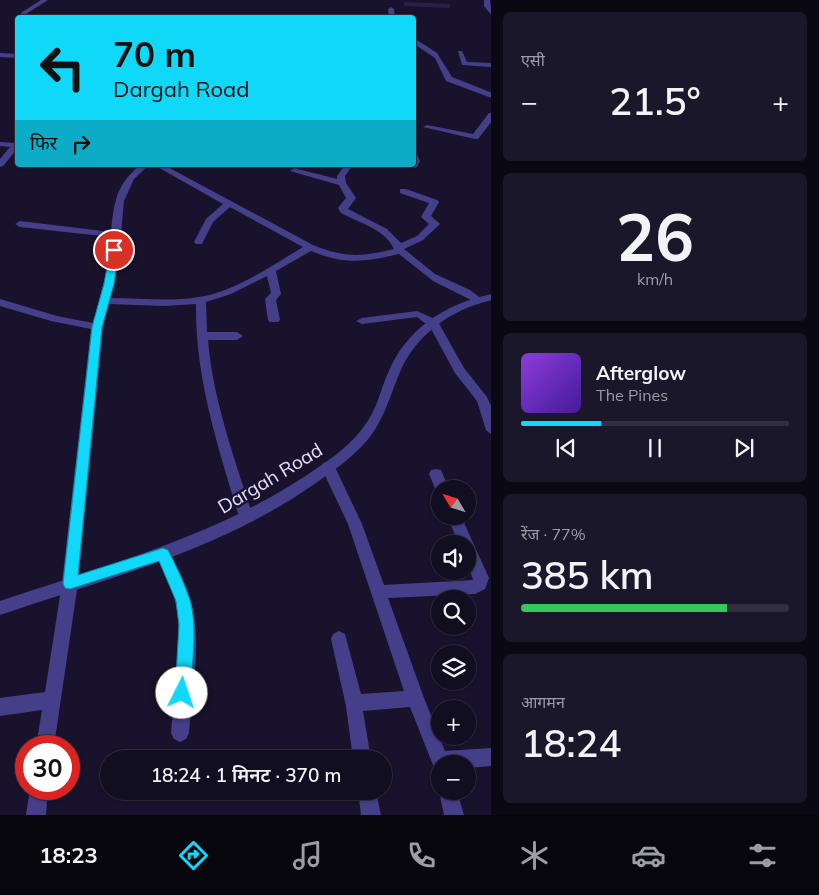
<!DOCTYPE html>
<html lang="hi">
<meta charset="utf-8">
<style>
:root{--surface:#120e21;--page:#1b172a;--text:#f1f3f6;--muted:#9c9ca5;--line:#312e3f;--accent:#10d8f8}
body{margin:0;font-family:Mulish,"Noto Sans Devanagari",sans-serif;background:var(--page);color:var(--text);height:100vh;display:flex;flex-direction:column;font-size:19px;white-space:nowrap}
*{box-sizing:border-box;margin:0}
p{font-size:16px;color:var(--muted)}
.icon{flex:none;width:28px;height:28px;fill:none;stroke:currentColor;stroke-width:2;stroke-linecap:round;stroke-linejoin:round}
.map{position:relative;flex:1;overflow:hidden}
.details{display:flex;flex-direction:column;gap:12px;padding:12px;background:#0a0812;width:328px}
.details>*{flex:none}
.top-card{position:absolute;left:15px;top:15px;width:401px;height:152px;border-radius:5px;box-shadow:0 1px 4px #0004,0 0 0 1px var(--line);background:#10d8f8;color:#111;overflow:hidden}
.needle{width:32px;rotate:308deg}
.tools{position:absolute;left:431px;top:480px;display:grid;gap:10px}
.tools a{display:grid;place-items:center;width:45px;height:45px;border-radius:50%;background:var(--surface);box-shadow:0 1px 4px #0004,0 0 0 1px var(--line);font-size:25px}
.speed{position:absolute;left:15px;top:735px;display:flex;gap:10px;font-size:25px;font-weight:700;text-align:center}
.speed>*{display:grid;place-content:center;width:65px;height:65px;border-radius:50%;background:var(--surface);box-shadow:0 1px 4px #0004,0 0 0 1px var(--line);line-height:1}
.speed .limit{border:8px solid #d22;background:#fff;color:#111}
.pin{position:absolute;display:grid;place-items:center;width:42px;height:42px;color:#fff;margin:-21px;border:2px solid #fff;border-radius:50%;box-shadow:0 1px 5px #0007}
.me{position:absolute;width:55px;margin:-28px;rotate:4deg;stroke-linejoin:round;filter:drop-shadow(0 0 4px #0008)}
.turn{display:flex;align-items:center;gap:18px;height:105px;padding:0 15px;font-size:22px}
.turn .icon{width:65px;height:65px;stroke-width:2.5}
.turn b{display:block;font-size:35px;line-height:42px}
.then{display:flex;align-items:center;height:48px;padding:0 15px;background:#0003;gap:10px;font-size:19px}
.big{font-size:38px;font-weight:600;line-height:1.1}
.details .widget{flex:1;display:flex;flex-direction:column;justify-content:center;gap:8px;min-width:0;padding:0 18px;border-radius:8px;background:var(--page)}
.details .dial{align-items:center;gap:0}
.dial b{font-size:65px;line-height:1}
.song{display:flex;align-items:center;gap:15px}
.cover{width:60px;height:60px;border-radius:8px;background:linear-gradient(135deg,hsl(270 70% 55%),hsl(260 70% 35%))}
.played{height:5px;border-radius:2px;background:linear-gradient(90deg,var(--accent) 30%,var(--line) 30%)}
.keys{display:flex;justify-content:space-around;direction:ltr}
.heat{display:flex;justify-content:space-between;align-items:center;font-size:28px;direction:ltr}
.charge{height:8px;border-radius:4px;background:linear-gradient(90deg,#34c759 77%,var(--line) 0)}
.trip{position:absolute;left:100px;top:750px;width:292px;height:50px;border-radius:25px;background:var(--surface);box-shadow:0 1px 4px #0004,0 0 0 1px var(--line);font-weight:600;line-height:50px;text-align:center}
.dock{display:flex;height:80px;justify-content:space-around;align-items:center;background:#07060d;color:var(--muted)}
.dock .icon{width:35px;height:35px}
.dock .active{color:var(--accent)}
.dock b{font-size:22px;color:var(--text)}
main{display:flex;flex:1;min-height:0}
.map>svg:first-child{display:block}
</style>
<main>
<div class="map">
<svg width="492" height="815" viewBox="0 0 492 815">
<rect width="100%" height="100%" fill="#18122c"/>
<path fill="#2a1f4c" d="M404,2l46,2v4l-46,-2z"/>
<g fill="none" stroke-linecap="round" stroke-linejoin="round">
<path fill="#453f89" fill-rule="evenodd" d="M41,0h7l-22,14 -2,4h-6l4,-6z
M484,0h6l2,16 -8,-10z
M391,7l3,2 1,9h-6l-1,-9z
M414,38l23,15 15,24 40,16v5l-46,-17 -11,-23 -21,-14z
M458,51h4l5,11 25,1v4l-30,-2z
M0,53l18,1v4l-18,-1z
M489,113h3v8l-14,18h-3l-52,-12 4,-2 46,9z
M0,142l18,1v5l-15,18 -3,1v-8l10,-12 -10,-1z
M414,153l3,1 3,7 -3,6 -3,1 -4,-3h4z
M140,165h9l-15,14 -10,22 -6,65 -8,32c29,0 60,4 89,-1 37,-6 72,-31 104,-50l-73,-40 -17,15 -11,22h-6l-2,-2 12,-23 17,-15 -69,-39h10l149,80c32,13 48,12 81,4 -9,-20 -35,-26 -53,-36l-3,-5 8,-10 -7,-13 -49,-14 4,-3 43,11v-3l8,-11h8l-8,11 1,7 10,15 -8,11 39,20 14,14 16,-7 12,-12 -8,-7 8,-14 -29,-10v-4h6l31,11 2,2 -8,14 9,8 -17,16 -19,9 31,25 35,16 12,9 -1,2h-8l-40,-20 -34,-27c-35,8 -54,11 -88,-3l-35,20 5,23 -5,6 4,20 -2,2h-8l-2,-2 -3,-21 6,-6 -4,-17 -36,18 -25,8 1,30h30l6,4 -6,4h-29c5,61 27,119 45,177l-2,4 -5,2 -5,-2 -2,-4c-21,-71 -44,-139 -43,-213l-31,2 -57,-2 -5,23 -25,256 -24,163h-18l6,-36 -42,6v-18l45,-6 17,-109 29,-254 -40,-8 -51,-15v-7l57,17 36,7 15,-57 3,-29 -91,-10 -5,-3 5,-3 91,11c3,-30 5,-47 29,-67z
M417,311l20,9 27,48 23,29 5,11v27l-6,-5 -9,-29 -22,-28 -25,-46 -13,-10 -55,7 -6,-3 6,-3z
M328,462l5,1 29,61 22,61 89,-5 -5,-16v-20h-9l-12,-28h14l28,62 -4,11 -10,5 -87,4 36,100 21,53 47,-3v18l-24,2v-4h-28v9l-5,-3 -25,-63 -47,4 8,48h-18l-7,-53 -15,-67 2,-5 6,-3 6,3 16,60 43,-3 -56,-167 -27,-57 2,-4z
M436,469l5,1 8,19h-9v5l-3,-1 -8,-19 2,-4z
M163,548l5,2c8,15 17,32 22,49 13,42 2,91 -1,134l-3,6 -6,3 -6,-3 -3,-6c3,-43 14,-90 4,-132 -3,-17 -12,-32 -19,-47l2,-4z
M440,788v3h17l7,24h-20l-5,-24z
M30,789h18l-2,26h-20z
M358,791h18l5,24h-20z"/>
<path fill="#453f89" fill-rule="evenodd" d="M492,294v6c-40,9 -76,34 -92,72 -11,26 -17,52 -37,73 -15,16 -33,28 -50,40 -93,65 -207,94 -313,130v-14c111,-37 227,-68 323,-137 18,-12 35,-27 46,-45 9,-14 12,-31 19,-46 18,-44 58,-70 104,-79z"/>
</g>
<path fill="#10d8f8" stroke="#0a8ca1" d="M114,248l5,2 -5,34 -12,43 -24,248 85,-27 5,2c8,16 16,32 22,50 8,29 2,63 0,93l-2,6 -6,2 -5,-2 -2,-6 4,-68 -3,-24 -17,-40 -89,28 -5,-1 -2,-5 29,-256 12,-43 6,-34z"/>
<g text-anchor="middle" stroke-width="5" stroke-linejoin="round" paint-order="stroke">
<g font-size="19" fill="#e3defe" stroke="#18122c">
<text transform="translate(270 478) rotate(-31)" y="7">Dargah Road</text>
</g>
</g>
</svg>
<div class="tools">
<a><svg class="needle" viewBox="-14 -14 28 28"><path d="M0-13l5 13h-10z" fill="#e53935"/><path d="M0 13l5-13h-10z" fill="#9c9ca5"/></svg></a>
<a><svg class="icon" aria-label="sound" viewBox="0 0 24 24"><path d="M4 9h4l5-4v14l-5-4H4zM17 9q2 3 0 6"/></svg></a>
<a><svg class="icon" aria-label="search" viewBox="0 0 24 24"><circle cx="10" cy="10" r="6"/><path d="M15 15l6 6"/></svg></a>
<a><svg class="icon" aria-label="layers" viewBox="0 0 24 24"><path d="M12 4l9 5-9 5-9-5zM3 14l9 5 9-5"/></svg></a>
<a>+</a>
<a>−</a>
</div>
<div class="speed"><div class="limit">30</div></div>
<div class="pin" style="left:114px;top:250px;background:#d93025"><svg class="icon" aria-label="arrive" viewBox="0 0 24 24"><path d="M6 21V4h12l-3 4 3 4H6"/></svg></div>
<svg class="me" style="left:182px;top:693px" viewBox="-20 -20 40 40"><circle r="19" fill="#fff"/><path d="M0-13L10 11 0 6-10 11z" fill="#10d8f8"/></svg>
<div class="trip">18:24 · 1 मिनट · 370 m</div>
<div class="top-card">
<div class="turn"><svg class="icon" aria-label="left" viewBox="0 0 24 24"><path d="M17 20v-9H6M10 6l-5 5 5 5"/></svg><div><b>70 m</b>Dargah Road</div></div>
<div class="then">फिर<svg class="icon" aria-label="right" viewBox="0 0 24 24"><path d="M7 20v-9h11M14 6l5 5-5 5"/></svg></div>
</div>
</div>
<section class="details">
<div class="widget"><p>एसी</p>
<div class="heat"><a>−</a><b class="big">21.5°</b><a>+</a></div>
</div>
<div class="widget dial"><b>26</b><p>km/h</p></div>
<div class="widget">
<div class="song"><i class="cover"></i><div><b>Afterglow</b><p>The Pines</p></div></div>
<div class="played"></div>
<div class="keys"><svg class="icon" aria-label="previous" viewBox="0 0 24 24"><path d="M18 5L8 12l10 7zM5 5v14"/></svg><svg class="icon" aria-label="pause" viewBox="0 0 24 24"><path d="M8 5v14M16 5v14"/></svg><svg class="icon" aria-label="next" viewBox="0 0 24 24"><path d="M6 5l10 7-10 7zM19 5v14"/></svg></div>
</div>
<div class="widget"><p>रेंज · 77%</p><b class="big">385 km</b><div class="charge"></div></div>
<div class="widget"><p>आगमन</p><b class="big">18:24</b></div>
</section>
</main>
<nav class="dock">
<b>18:23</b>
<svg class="icon active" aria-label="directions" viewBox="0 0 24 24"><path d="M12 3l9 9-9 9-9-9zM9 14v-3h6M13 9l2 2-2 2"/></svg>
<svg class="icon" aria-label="music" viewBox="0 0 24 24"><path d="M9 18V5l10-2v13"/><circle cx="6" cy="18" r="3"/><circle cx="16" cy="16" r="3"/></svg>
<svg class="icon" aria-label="phone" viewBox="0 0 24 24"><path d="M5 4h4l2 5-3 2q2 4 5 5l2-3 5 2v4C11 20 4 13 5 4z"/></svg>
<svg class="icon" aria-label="climate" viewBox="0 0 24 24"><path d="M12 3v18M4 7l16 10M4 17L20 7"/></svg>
<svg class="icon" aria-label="car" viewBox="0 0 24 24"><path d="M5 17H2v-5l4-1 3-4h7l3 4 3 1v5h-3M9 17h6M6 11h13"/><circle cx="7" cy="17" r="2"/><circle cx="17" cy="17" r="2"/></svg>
<svg class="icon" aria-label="filters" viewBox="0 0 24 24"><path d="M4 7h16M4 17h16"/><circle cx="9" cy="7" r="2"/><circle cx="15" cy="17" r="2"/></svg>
</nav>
